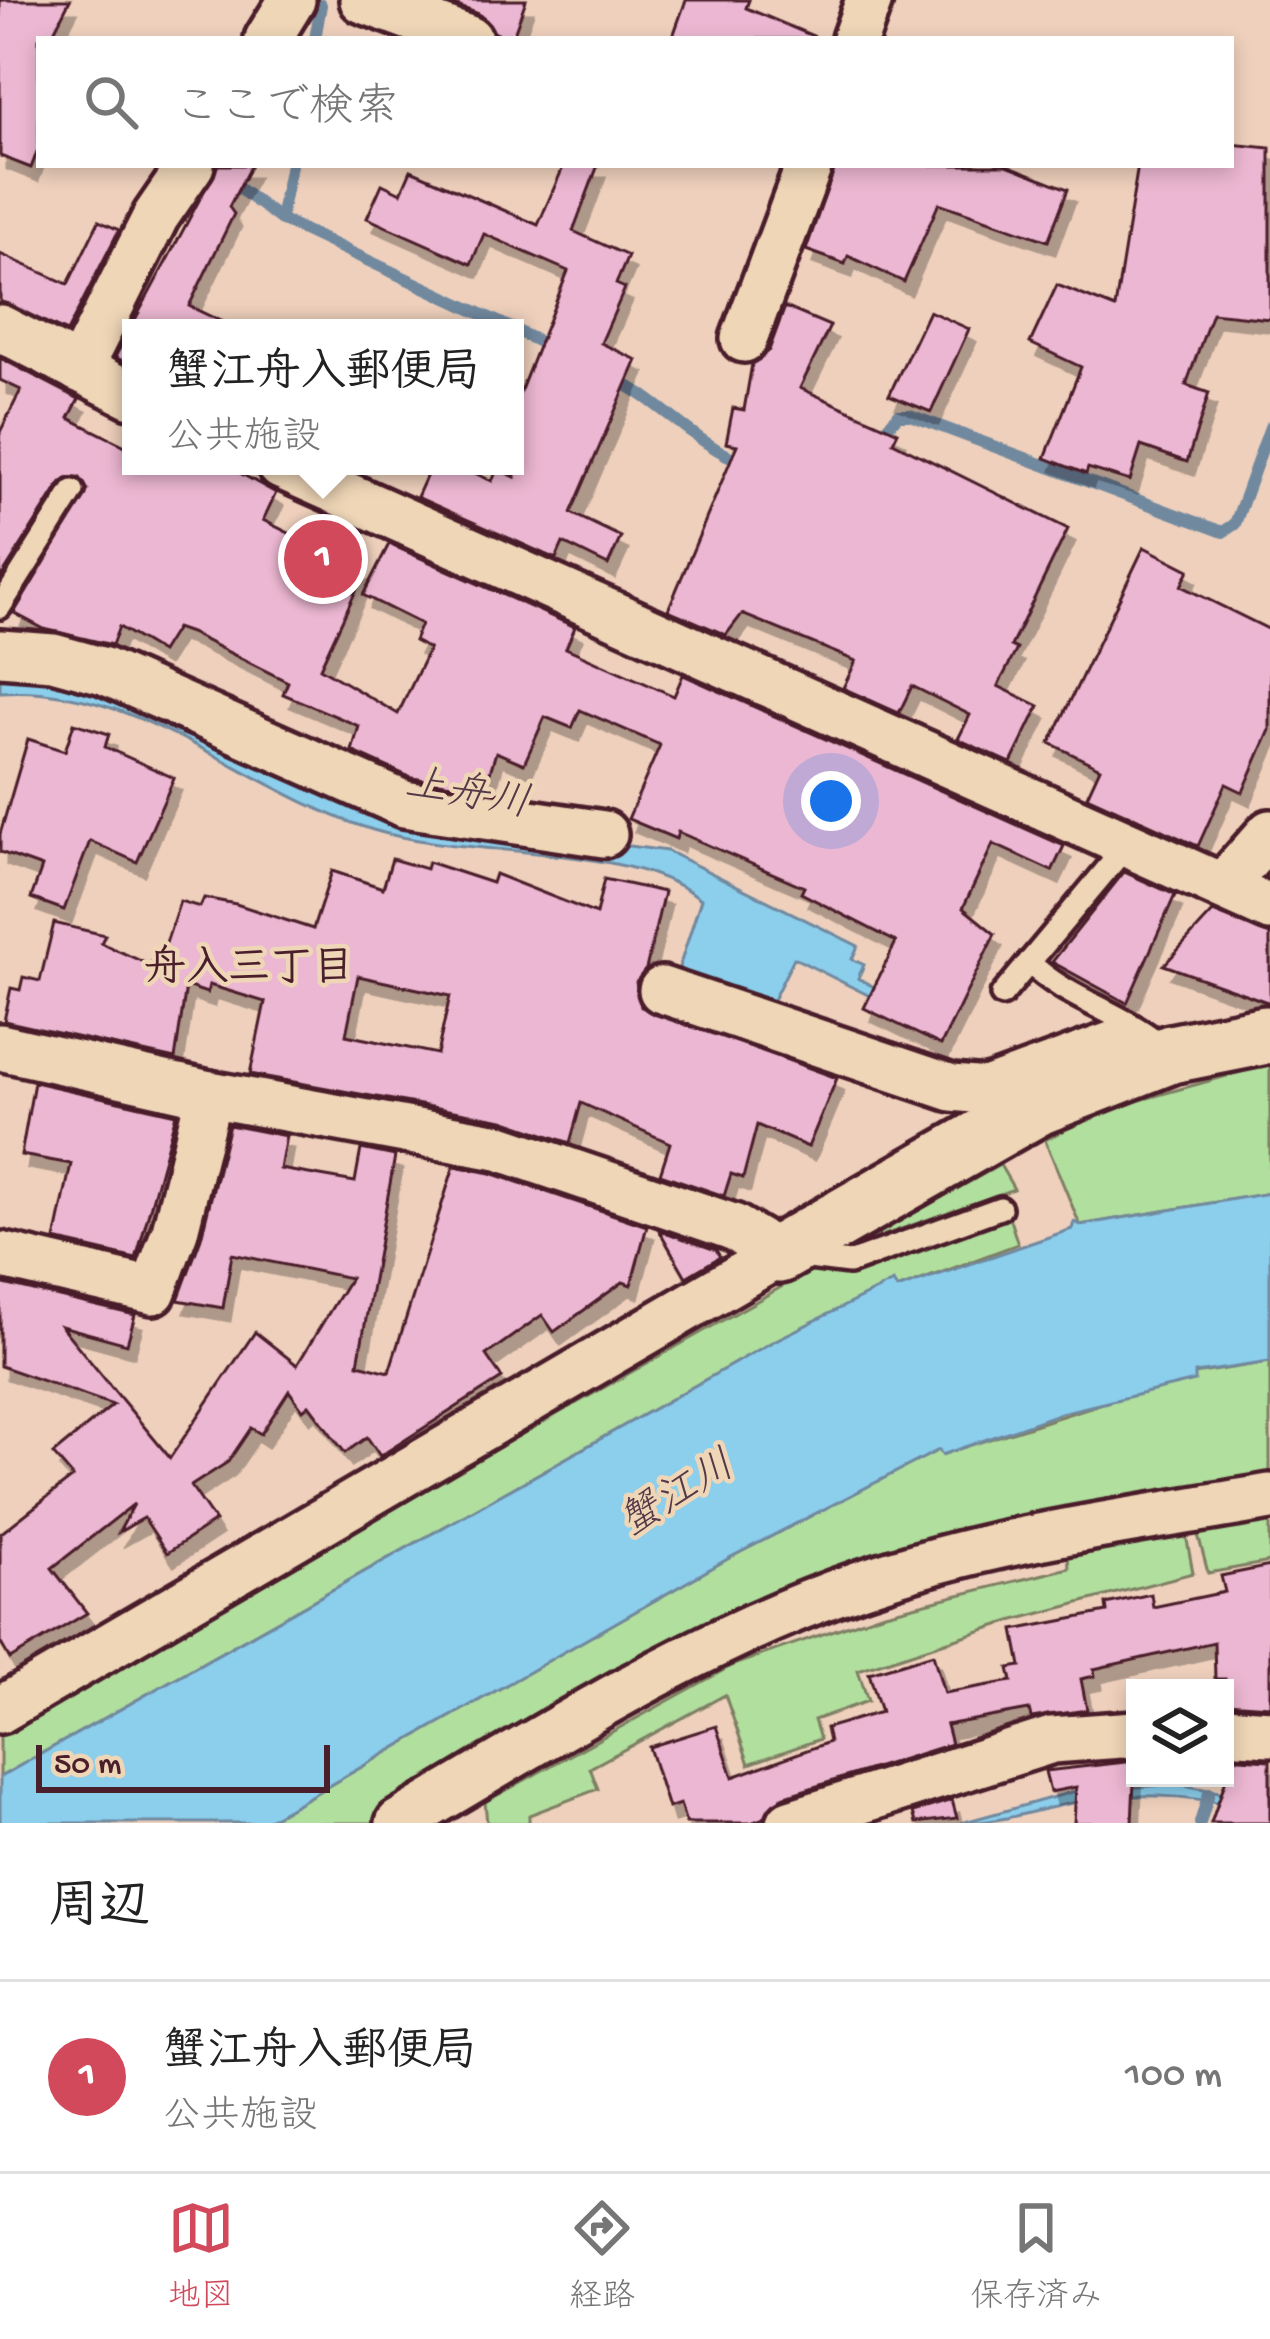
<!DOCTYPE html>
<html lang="ja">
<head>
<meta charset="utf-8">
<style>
	body { margin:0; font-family:"Gochi Hand","Klee One",sans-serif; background:#f2f2f2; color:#222 }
	.controls { position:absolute; right:36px; bottom:36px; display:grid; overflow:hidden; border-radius:0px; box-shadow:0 6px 18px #0003 }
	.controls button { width:108px; height:108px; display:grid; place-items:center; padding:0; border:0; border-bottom:3px solid #e0e0e0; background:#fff; color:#222; font:60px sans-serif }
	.scale { position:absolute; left:36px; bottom:30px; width:294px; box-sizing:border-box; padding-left:12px; border:6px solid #4a1f2b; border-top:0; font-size:33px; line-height:42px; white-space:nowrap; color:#4a1f2b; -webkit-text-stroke:9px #efd6b7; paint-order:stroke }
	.you { position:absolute; left:831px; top:801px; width:42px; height:42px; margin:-30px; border:9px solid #fff; border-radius:50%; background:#1a73e8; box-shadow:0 0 0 18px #1a73e833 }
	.badge { display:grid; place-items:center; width:78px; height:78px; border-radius:50%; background:#d1495b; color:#fff; font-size:39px; font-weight:700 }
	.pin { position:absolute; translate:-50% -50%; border:6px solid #fff; box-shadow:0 3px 12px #0006 }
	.popup { position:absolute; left:122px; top:319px; width:402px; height:156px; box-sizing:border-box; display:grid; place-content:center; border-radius:0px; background:#fff; filter:drop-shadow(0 3px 9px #0005); font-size:39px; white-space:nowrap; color:#767676 }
	.popup b { font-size:45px; color:#222 }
	.popup::after { content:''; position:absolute; left:50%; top:100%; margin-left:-24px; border:24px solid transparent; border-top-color:#fff }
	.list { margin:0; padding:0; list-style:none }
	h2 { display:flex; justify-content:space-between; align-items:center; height:156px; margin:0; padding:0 48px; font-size:51px }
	h2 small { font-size:39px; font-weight:400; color:#767676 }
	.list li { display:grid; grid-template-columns:78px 1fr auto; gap:36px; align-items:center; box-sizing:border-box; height:192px; padding:0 48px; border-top:3px solid #e0e0e0 }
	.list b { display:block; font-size:45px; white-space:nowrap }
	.list p { margin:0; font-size:39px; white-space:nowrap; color:#767676 }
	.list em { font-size:39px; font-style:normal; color:#767676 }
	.icon { flex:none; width:66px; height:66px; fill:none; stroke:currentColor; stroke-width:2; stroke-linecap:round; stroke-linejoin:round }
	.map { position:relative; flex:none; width:1270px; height:1823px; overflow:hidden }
	.search { position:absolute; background:#fff; box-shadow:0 6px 18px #0003; left:36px; right:36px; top:36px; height:132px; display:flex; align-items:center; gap:30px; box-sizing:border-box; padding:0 42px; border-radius:0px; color:#767676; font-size:45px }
	.sheet { height:348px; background:#fff }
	nav { display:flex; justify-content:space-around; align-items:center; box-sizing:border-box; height:168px; border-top:3px solid #e0e0e0; background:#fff; font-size:33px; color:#767676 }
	nav a { display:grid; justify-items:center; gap:6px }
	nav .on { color:#d1495b }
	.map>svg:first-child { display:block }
	.green { fill:#b1df9e; stroke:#7e7f64; stroke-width:3 }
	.water { fill:#8bcfed; stroke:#71899f; stroke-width:3 }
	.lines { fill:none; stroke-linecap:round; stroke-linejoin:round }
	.stream { stroke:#71899f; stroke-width:12 }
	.building { fill:#ecb7d2; stroke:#4a1f2b; stroke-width:3; fill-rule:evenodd; filter:url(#shadow) }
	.service-casing { stroke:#4a1f2b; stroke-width:30 }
	.minor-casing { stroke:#4a1f2b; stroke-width:54 }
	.tertiary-casing { stroke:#4a1f2b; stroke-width:66 }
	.service { stroke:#efd6b7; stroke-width:21 }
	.minor { stroke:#efd6b7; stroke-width:45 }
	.tertiary { stroke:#efd6b7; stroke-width:57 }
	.labels { text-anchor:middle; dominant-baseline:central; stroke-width:9; stroke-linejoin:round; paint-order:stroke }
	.water-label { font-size:42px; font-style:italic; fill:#543948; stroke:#efd6b7 }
	.neighbourhood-label { font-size:42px; font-weight:bold; fill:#4a1f2b; stroke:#efd6b7 }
</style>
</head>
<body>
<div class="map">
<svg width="1270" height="1823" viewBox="0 0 1270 1823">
	<defs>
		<filter id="shadow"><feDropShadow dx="7" dy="13" stdDeviation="0" flood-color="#0004"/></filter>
	</defs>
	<rect width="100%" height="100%" fill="#eed0bc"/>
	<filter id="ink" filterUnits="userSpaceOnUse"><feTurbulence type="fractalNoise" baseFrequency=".00833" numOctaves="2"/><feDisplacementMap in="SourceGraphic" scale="24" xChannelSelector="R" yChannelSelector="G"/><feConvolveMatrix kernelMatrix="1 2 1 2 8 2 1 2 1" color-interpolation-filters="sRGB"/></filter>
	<g filter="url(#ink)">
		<g class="green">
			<polygon points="1270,1064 1270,1193 1080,1225 1045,1140 1108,1109"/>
			<polygon points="1000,1165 1014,1189 856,1245"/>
			<polygon points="1009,1217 1018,1244 897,1289 892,1283 774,1341 0,1777 0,1730 813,1269 849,1272"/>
			<polygon points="1270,1362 1270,1484 707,1631 374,1823 263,1823 731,1557 940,1449 943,1454 1194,1374"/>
			<polygon points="1270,1513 1270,1562 1208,1573 1196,1527"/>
			<polygon points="1185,1529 1193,1573 1011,1621 858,1670 868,1701 814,1720 820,1739 749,1764 725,1695 590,1768 598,1789 529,1815 529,1823 487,1823 485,1802 733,1665 881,1614 1069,1568 1068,1554"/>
		</g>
		<g class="water">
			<path d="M0,666L50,669L416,818L667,851L858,946L852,959L864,965L858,978L874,987L870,996L794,958L767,1012L675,980L701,899C626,841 468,859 373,830C247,792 139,682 0,692Z"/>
			<polygon points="1270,1193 1270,1362 1195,1373 1195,1381 1061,1413 942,1455 939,1450 731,1557 263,1823 0,1823 0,1777 774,1341 893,1282 897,1289 1072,1229 1074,1222 1081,1225"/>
			<path d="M1178,1784L1270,1802V1812C1203,1797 1141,1789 1073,1803C1035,1810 1000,1823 961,1823L1072,1792Z"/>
		</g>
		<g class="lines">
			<g class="stream">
				<polyline points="315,39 321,5"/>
				<polyline points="228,180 280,219 511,328"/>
				<polyline points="280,219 291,165"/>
				<polyline points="515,330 552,348"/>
				<path d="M613,378C661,401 693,443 746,464"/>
				<polyline points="878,438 898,415 910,415 1223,532 1235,524 1270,427"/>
				<polyline points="1200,1823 1209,1793"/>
			</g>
		</g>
		<g class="building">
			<polygon points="0,0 70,0 50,39 39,39 39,147 31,168 0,156"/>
			<polygon points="441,0 526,0 512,39 495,33 479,14"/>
			<polygon points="686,0 749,0 746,8 820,39 672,39"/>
			<polygon points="1231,144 1270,148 1270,319 1212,313 1186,385 1209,393 1187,462 1141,446 1130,481 1088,468 1086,474 1045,458 1081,367 1030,343 1057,285 1115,308 1138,165 1231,165"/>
			<polygon points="218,165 251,165 229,207 234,214 189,306 235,328 131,328 131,365 115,357"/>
			<polygon points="564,165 598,165 573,231 628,256 616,284 625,288 601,343 637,360 571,513 621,537 608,565 563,543 556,559 417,497 431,466 459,466 492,481 497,469 515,477 515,405 568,271 484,234 471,264 367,218 382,184 401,193 411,170 538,225"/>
			<polygon points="835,165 1007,165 1068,189 1048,241 939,203 904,282 848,256 845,264 806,250"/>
			<polygon points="99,221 119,230 67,332 0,301 0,254 68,284"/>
			<polygon points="785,307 830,326 800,388 898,432 893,442 1068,529 1011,646 1017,649 998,686 1039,706 1011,763 958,739 970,715 912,686 899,713 843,688 856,661 742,614 726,635 668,610 737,445 726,443 733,408 744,410 752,364 769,350"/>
			<polygon points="929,311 969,329 931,412 889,395"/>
			<polygon points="0,358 79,399 69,418 131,449 131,466 227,466 276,493 263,520 365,571 320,668 398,714 429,649 414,641 421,624 363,595 389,544 575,627 566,648 674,696 683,675 1064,846 1052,871 993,844 963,908 995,934 941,1045 864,1008 896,942 801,893 804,887 678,832 676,839 628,819 660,745 580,710 572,728 545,717 524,764 496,752 485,789 412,778 352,751 359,726 283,694 288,682 190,633 176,628 161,652 119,627 112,645 44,629 14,613 88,490 80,478 61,482 0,579 0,432 21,390 0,380"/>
			<polygon points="1144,547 1189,570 1181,586 1270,630 1270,730 1243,792 1226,784 1198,846 1087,796 1100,768 1050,743"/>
			<polygon points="74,723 109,734 105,747 174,778 137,862 90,841 64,910 31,898 42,867 0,852 0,834 28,739 65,751"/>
			<path d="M392,859L426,869L428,862L492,883L495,874L596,914L604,879L664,892L646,969L636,982L641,1007L837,1078L808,1147L757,1125L743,1178L731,1174L724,1196L660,1174L670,1143L581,1103L570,1143L503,1120L250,1074L265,1002L209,985L207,993L186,986L175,1059L4,1021L11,988L20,990L23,977L40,981L54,923L105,935L101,943L150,965L158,948L164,949L180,901L200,907L204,898L236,904L313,929L332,871L383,888ZM358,976L450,996L437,1054L346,1035Z"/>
			<polygon points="1124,872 1175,895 1127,1003 1052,962"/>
			<polygon points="1213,912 1270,935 1270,1003 1164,965"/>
			<polygon points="34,1082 176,1114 136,1259 55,1240 71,1164 21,1155"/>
			<polygon points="229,1125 286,1136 280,1169 355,1182 361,1149 395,1156 358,1364 389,1372 454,1166 491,1173 647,1226 631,1285 623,1282 554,1332 542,1315 486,1355 502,1378 380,1456 367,1437 345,1453 309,1405 303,1410 289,1391 261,1434 251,1428 228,1462 191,1486 215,1521 167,1553 144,1518 119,1532 134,1504 52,1568 87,1613 10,1659 0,1642 0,1534 73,1477 53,1454 113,1405 0,1366 0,1283 135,1315 127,1344 61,1326 170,1458 255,1332 297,1365 350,1278 232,1254 223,1308 178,1300 201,1238"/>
			<polygon points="659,1230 716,1250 720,1257 686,1277"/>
			<polygon points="1270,1566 1270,1706 1226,1703 1225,1679 1215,1679 1214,1642 1094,1669 1095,1676 1081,1679 1087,1710 1031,1718 1029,1710 946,1725 951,1744 782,1797 764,1818 751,1823 686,1823 680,1804 668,1808 649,1747 716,1726 733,1777 829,1742 826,1728 881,1712 869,1673 933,1654 944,1693 1012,1681 1009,1668 1021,1666 1014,1630 1107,1612 1106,1604 1151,1594 1153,1607 1225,1592 1221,1576"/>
			<polygon points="1225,1757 1270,1760 1270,1823 1211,1823 1225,1782"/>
			<polygon points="1135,1761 1132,1823 1074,1823 1076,1787 1050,1792 1045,1771"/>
			<polygon points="952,1800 957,1818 916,1823 913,1812"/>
		</g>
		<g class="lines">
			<g class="service-casing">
				<g id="service">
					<polyline points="0,607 73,491"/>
					<path d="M1029,962C1065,998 1116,1010 1157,1042"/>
					<polyline points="1002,995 1128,844"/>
					<polyline points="801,1257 849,1263 1000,1208"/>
				</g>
			</g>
			<g class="minor-casing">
				<g id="minor">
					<polyline points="363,0 469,39"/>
					<polyline points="268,39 292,0"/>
					<polyline points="855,39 869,0"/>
					<polyline points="0,328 131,395"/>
					<polyline points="744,339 809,165"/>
					<polyline points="79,369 156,216 191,165"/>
					<polyline points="281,466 1270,908"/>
					<polyline points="0,653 53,657 104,671 404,804 604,834"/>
					<polyline points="1223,886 1270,833"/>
					<polyline points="662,990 952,1088 986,1091 1114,1044 1171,1054"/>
					<polyline points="0,1047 209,1094 498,1147 733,1227 779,1254"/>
					<polyline points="0,1255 153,1291 175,1231 209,1094"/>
					<polyline points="0,1710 779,1254"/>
					<polyline points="1225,1730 1270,1733"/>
					<path d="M399,1823C547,1736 697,1640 860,1584C992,1538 1133,1521 1270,1497"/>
					<polyline points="790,1823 1052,1740 1135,1734"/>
				</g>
			</g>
			<g class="tertiary-casing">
				<polyline id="tertiary" points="779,1254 1038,1106 1171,1054 1266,1035"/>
			</g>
			<use href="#service" class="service"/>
			<use href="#minor" class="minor"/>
			<use href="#tertiary" class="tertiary"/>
		</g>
	</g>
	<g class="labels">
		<g class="water-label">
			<text transform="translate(467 797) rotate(10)">上舟川</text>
			<text transform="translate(679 1497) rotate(-31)">蟹江川</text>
		</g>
		<g class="neighbourhood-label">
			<text x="249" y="971">舟入三丁目</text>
		</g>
	</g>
</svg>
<div class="controls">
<button><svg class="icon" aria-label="layers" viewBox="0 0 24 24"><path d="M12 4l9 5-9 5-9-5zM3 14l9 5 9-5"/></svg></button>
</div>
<div class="scale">50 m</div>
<div class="you"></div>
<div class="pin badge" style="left:323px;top:559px">1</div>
<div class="popup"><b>蟹江舟入郵便局</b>公共施設</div>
<div class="search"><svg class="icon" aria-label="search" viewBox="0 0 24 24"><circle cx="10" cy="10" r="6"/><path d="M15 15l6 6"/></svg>ここで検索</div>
</div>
<section class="sheet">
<h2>周辺<small></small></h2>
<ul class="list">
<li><span class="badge">1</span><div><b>蟹江舟入郵便局</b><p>公共施設</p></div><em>100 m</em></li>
</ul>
</section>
<nav>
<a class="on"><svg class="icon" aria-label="map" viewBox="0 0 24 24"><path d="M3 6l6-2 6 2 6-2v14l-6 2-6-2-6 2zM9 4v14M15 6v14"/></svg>地図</a>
<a><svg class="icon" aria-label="directions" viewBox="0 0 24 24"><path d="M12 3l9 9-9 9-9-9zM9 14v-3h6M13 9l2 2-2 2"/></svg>経路</a>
<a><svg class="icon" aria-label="saved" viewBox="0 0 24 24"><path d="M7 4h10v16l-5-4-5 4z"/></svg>保存済み</a>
</nav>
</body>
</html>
